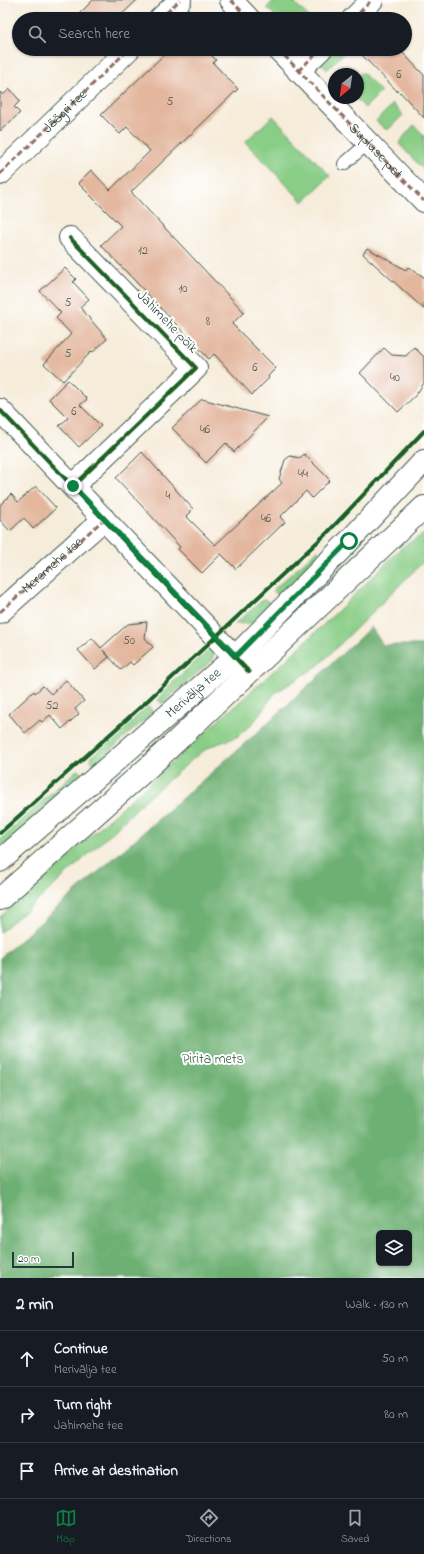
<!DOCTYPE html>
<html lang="en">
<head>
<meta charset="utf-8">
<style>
	body { margin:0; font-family:"Indie Flower",sans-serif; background:#242831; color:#f1f3f6 }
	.controls { position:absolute; right:12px; bottom:12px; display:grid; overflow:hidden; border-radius:6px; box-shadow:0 1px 3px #0004 }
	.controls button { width:36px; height:36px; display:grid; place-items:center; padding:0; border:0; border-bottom:1px solid #363941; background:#171b24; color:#f1f3f6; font:20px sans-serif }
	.compass { position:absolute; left:328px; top:68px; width:36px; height:36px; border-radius:50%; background:#171b24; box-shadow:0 1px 3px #0004; rotate:209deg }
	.scale { position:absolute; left:12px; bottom:10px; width:62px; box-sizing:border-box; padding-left:4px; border:2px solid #1f3d34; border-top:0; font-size:11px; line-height:14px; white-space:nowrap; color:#1f3d34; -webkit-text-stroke:3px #fff; paint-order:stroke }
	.stop { position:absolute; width:12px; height:12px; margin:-9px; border:3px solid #0b8043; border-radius:50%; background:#fff }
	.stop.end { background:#0b8043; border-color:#fff; box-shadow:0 1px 4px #0008 }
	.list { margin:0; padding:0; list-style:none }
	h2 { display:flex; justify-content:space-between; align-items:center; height:52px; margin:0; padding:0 16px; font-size:17px }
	h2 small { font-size:13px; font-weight:400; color:#9ea1a6 }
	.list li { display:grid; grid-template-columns:26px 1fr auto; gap:12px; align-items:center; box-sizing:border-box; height:56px; padding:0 16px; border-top:1px solid #363941 }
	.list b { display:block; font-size:15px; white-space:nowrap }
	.list p { margin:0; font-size:13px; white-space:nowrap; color:#9ea1a6 }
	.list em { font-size:13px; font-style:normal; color:#9ea1a6 }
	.icon { flex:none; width:22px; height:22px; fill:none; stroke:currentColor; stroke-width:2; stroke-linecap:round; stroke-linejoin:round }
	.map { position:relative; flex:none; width:424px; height:1278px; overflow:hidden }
	.search { position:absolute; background:#171b24; box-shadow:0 1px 3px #0004; left:12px; right:12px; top:12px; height:44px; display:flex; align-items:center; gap:10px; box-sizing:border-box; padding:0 14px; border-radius:22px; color:#9ea1a6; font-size:15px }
	.sheet { height:220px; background:#171b24 }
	nav { display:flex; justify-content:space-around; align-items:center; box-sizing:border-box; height:56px; border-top:1px solid #363941; background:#171b24; font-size:11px; color:#9ea1a6 }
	nav a { display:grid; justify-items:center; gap:2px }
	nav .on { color:#0b8043 }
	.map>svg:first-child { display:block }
	.green { fill:#89cd86; stroke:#54855d }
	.forest { fill:#6eb073; stroke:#467654; fill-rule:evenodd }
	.building { fill:#e3b69d }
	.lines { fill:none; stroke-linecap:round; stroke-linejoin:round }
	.lane-casing { stroke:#3f574d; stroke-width:14 }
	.street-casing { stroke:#3f574d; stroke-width:24 }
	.secondary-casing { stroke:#3f574d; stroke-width:24 }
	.lane { stroke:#fff; stroke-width:12 }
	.street { stroke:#fff; stroke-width:22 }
	.secondary { stroke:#fff; stroke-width:22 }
	.quiet { stroke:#8d6e63; stroke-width:3; stroke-dasharray:6 3; stroke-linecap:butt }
	.cycleway-casing { stroke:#fff; stroke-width:6 }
	.cycleway { stroke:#1b5e20; stroke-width:4 }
	.route { stroke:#0b8043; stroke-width:5 }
	.labels { text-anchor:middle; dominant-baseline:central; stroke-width:4; stroke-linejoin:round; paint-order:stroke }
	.number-label { font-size:12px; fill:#505b4e }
	.street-label { font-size:14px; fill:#1f3d34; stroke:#fff }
	.park-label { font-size:14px; fill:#3a6148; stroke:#fff }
</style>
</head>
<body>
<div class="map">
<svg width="424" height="1278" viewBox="0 0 424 1278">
	<rect width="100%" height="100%" fill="#fff"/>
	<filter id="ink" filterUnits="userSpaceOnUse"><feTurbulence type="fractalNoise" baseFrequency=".025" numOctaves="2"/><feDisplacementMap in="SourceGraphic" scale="8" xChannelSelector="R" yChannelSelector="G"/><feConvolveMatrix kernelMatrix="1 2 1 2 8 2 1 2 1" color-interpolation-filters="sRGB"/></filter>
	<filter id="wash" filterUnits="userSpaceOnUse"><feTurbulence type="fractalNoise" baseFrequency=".012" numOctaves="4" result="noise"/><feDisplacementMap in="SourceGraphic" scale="16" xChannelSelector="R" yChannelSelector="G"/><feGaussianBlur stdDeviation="0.9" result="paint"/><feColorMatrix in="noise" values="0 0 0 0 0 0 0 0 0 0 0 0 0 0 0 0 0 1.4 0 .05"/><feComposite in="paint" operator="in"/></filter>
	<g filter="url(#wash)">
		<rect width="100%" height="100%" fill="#f6ecda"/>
		<g class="green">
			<polygon points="274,0 292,0 311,19 278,19 267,8"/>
			<polygon points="331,49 340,49 344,53 327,70 321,63"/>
			<polygon points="362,72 381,92 365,108 355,98 358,98 358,76"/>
			<polygon points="393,104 403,115 389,129 385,129 376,121"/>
			<polygon points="273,116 330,176 303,202 245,142"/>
			<polygon points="414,125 424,136 424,170 399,144 401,140"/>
			<polygon points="424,534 424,561 319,665 275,693 253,723 237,737 214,745 201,752 145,800 118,827 35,903 0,932 0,917 286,660 342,607 402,547"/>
			<polygon points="318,550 321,552 313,563 280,596 278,596 273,590"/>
			<polygon points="264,599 273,605 252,623 235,624"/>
			<polygon points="211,647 215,652 211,661 162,704 158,700 168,687"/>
			<polygon points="148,706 153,712 94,765 90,758"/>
			<polygon points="77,770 80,772 83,777 0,850 0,839"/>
		</g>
		<path class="forest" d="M371,627L383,645H424V1278H0V958L268,723ZM379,1233H409V1263H379Z"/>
		<g id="blocks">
			<g class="building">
				<polygon points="93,0 137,0 117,19 74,19"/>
				<polygon points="170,49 205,49 216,60 213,63 238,89 131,192 244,312 232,324 276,368 268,376 269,378 252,395 214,354 209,359 101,245 121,226 78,183 91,170 110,190 150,151 127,127 120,134 101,115"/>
				<polygon points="356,49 399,49 424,75 424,118 400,92 399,93"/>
				<polygon points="10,89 20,101 14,107 20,113 0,131 0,92 3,95"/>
				<polygon points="367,248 406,270 408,267 424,277 424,309 363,254"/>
				<polygon points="65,268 76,279 73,282 89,299 80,307 107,339 93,352 92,351 63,381 44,364 71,334 56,318 61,313 40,291"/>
				<polygon points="414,347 424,357 424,383 416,395 398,412 360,373 384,348 392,355 406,356"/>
				<polygon points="68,380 87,399 80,405 101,426 79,447 59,426 68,418 49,399"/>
				<polygon points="202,399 268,417 234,452 226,443 206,463 172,428"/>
				<polygon points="142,452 193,509 186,516 215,545 282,483 279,479 285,460 290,456 300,458 304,454 330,480 312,498 306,491 280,517 285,522 236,569 221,554 202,573 178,549 180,547 116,478"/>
				<polygon points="36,486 56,508 33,529 24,518 10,531 0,520 0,505 11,494 18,502"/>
				<polygon points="147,622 145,638 153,647 133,665 130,662 121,670 103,650 109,657 95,669 78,650 92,638 101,648 128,624"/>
				<polygon points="66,680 84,701 75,709 79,714 62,729 50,715 42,722 40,720 25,733 9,714 34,691 35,693 43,686 51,694"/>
			</g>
		</g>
	</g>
	<g filter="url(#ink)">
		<use href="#blocks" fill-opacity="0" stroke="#3f574d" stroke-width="1"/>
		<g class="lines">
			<g class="lane-casing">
				<polyline id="lane" points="344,164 368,143"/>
			</g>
			<g class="street-casing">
				<g id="street">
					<polyline points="231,0 249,19"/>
					<polyline points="160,19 180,0"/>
					<polyline points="353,19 372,0"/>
					<polyline points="278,49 424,201"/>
					<polyline points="298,71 321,49"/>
					<path id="s1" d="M0,174L129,49"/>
					<polyline points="70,238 196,368 73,486"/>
					<polyline points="0,410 248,671"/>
					<polyline points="0,612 104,519"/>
				</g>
			</g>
			<g class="secondary-casing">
				<g id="secondary">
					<path id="s2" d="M0,861L236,656L349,541L424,461"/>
					<polyline points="0,899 152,764 424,507"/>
				</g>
			</g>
			<use href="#lane" class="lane"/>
			<use href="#street" class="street"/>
			<use href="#secondary" class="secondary"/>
			<g class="quiet">
				<polyline points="231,0 249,19"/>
				<polyline points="160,19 180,0"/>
				<polyline points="353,19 372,0"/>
				<path id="s3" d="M278,49L424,201"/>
				<polyline points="298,71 321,49"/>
				<polyline points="0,174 129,49"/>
				<path id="s4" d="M0,612L104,519"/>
			</g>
			<g class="cycleway-casing">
				<g id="cycleway">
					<polyline points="70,238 196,368 73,486"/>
					<polyline points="0,410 249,672"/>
					<polyline points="0,833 146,702 328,532 424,431"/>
				</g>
			</g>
			<use href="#cycleway" class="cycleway"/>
		</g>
	</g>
	<g class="lines" filter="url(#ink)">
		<polyline class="route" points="73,486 236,656 349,541"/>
	</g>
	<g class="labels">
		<g class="number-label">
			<text x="399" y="75">6</text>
			<text x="170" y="102">5</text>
			<text x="143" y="251">12</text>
			<text x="183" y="289">10</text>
			<text x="68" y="303">5</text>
			<text x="208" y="322">8</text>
			<text x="68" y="354">5</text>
			<text x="255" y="368">6</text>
			<text x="395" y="378">40</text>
			<text x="74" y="412">6</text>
			<text x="205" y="430">46</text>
			<text x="303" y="474">44</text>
			<text x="168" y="496">4</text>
			<text x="266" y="519">46</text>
			<text x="129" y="641">50</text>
			<text x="52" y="706">52</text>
		</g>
		<g class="street-label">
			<text stroke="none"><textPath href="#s1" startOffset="90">Jäägri tee</textPath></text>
			<text stroke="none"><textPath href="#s3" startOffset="141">Supluse pst</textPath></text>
			<text transform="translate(167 322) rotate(46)">Jahimehe põik</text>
			<text stroke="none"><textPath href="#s4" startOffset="70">Meremehe tee</textPath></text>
			<text stroke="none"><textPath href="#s2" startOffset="256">Merivälja tee</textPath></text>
		</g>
		<g class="park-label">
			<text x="213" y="1059">Pirita mets</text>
		</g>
	</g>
</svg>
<div class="controls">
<button><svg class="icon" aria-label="layers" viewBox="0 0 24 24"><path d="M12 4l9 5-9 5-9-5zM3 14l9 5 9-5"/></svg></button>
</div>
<svg class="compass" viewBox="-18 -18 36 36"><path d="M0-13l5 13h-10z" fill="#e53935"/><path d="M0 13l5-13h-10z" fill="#9ea1a6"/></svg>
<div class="scale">20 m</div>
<div class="stop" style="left:349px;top:541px"></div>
<div class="stop end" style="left:73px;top:486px"></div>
<div class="search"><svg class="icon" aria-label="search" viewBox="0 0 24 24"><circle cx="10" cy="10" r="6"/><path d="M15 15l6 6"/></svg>Search here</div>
</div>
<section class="sheet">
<h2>2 min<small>Walk · 130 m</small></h2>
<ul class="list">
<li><svg class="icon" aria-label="ahead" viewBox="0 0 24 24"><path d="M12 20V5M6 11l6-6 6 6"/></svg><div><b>Continue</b><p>Merivälja tee</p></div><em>50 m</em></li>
<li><svg class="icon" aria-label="right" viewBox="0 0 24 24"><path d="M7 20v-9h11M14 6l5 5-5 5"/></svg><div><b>Turn right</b><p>Jahimehe tee</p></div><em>80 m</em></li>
<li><svg class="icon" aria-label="arrive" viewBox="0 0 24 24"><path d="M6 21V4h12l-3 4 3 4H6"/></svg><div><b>Arrive at destination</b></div></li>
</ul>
</section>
<nav>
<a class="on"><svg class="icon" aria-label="map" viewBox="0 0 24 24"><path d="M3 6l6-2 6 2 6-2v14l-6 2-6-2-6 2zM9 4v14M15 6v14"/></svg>Map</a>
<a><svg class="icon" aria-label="directions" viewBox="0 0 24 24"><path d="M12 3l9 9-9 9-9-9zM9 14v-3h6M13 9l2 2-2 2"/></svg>Directions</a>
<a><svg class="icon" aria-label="saved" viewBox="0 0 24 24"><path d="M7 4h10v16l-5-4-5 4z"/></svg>Saved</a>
</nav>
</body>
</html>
